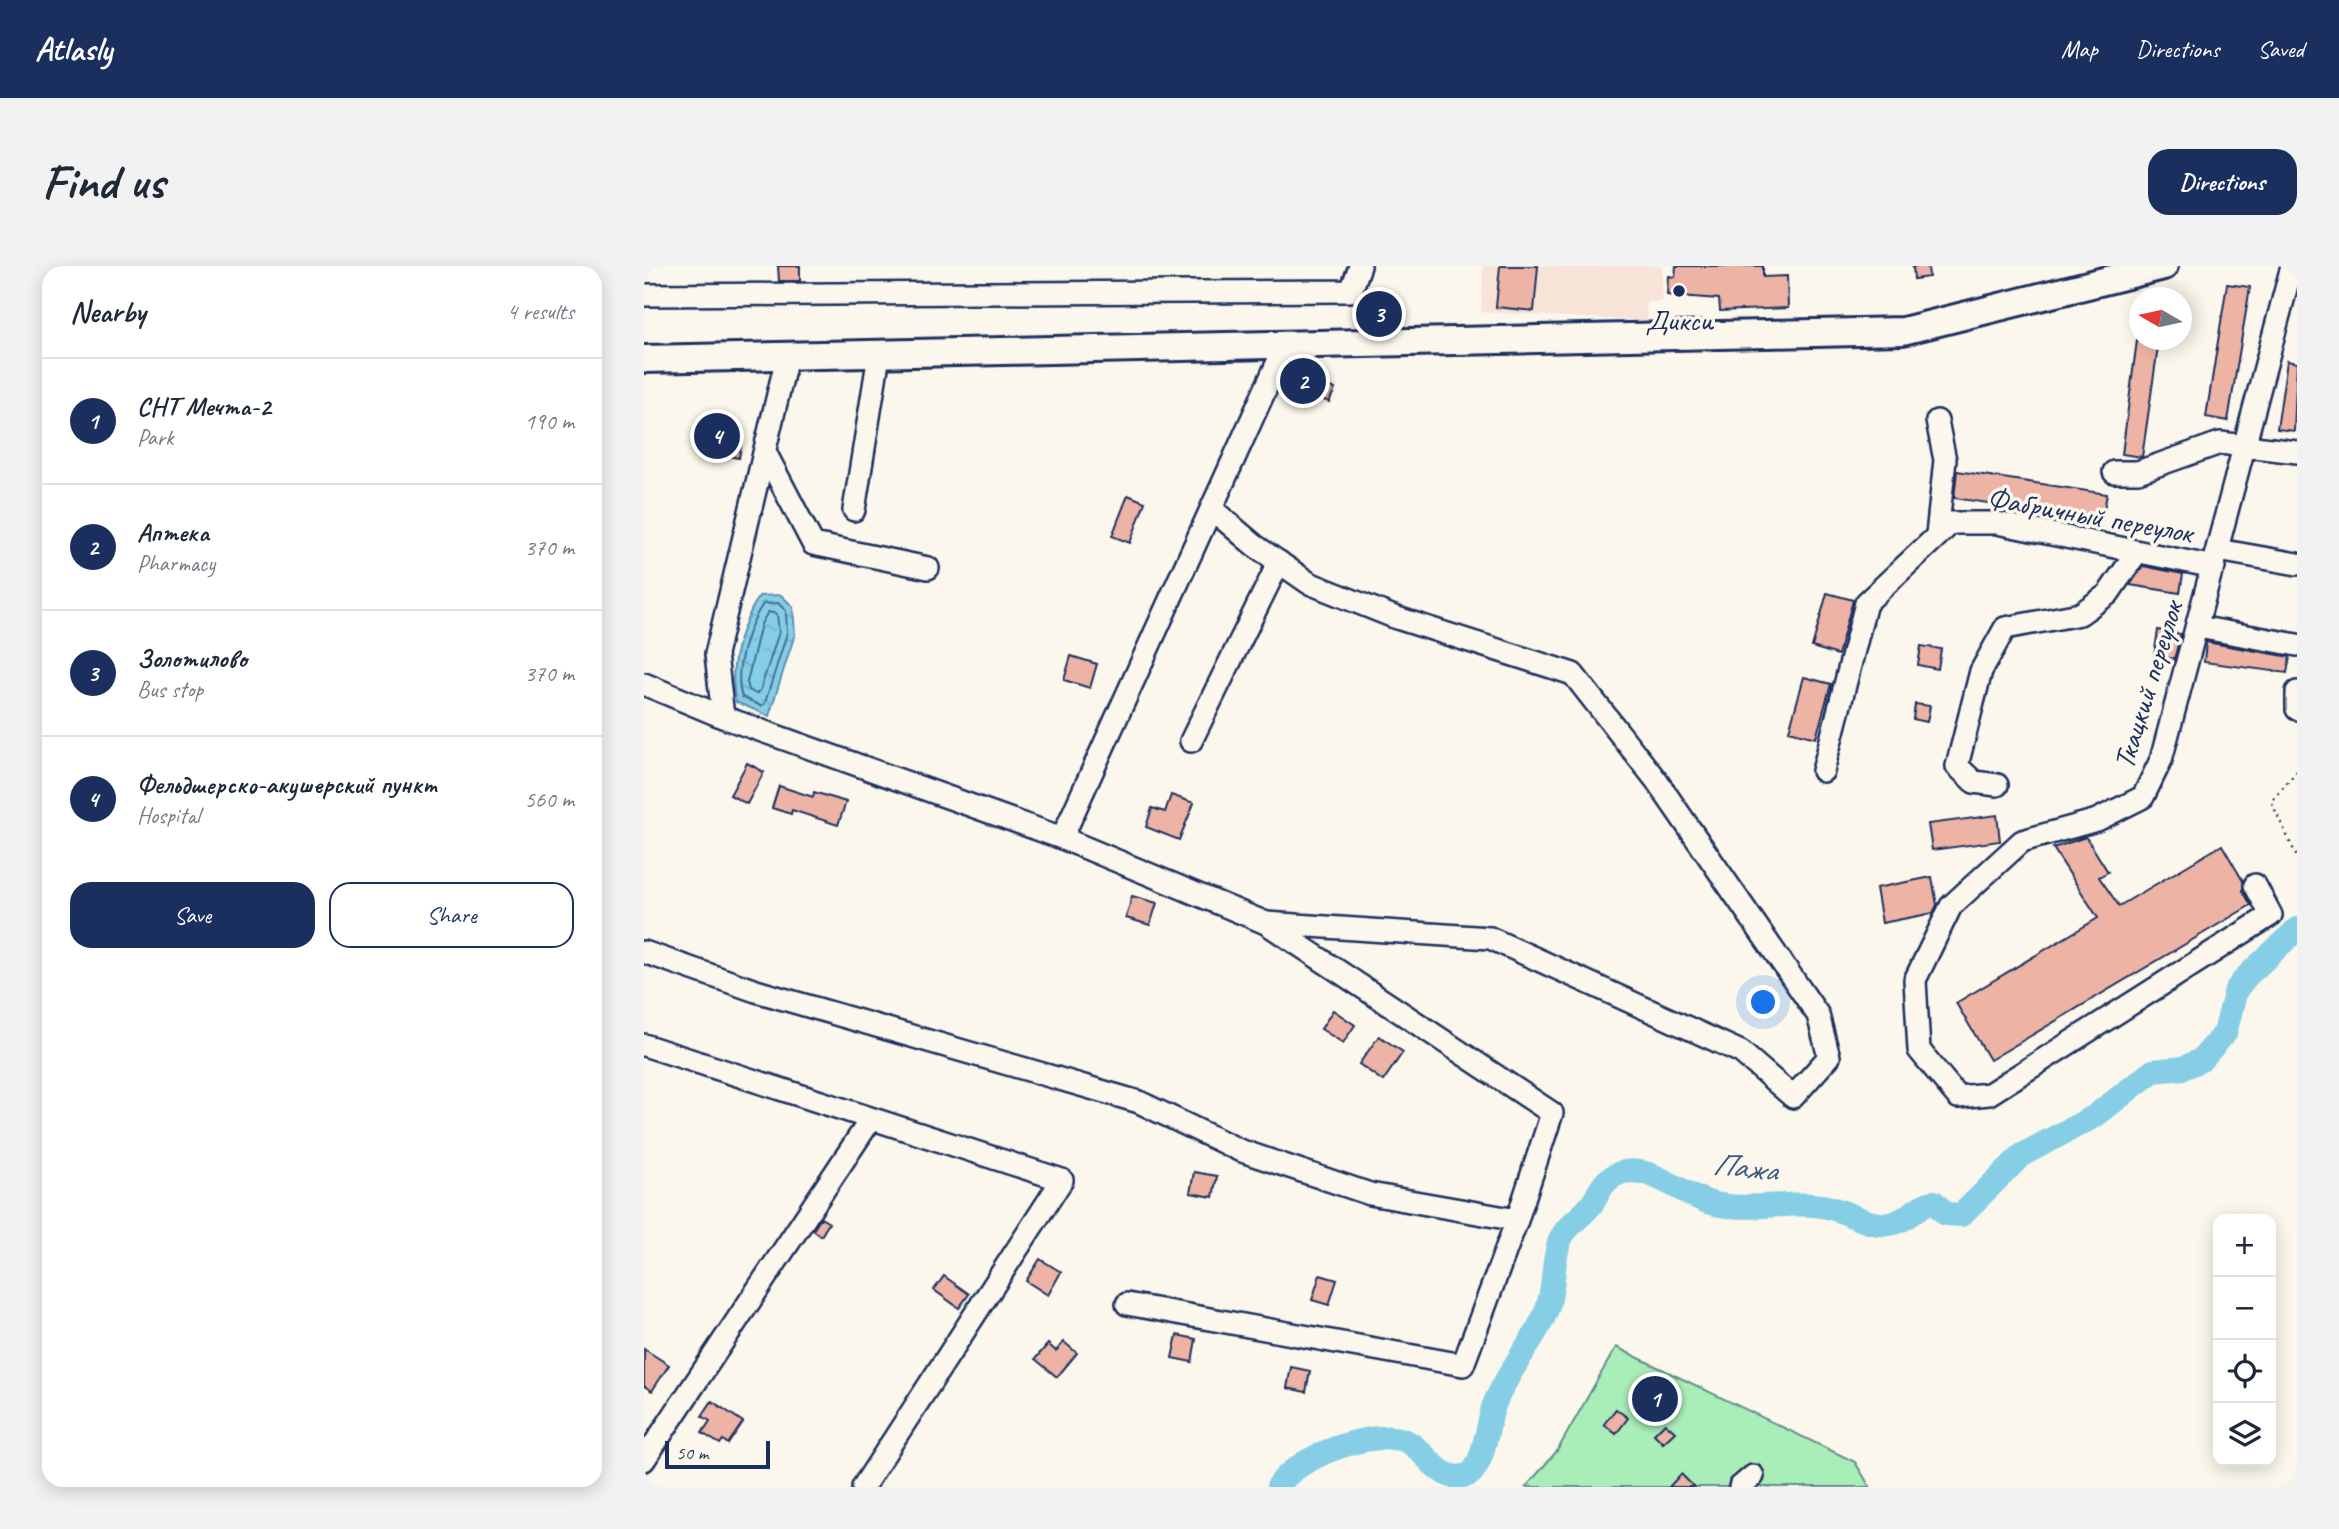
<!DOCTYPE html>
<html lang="en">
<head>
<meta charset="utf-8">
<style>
	body { margin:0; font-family:Caveat,sans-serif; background:#f2f2f3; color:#1f2937 }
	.controls { position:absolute; right:21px; bottom:21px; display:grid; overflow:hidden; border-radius:14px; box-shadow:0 4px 18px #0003 }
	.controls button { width:63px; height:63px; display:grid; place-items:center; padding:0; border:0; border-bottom:2px solid #e0e1e3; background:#fff; color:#1f2937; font:35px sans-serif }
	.compass { position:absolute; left:1485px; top:21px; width:63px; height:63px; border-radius:50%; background:#fff; box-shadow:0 4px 18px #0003; rotate:279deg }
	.scale { position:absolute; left:21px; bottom:18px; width:105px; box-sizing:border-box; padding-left:7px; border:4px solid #1b2f5e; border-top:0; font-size:19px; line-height:24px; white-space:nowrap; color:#1b2f5e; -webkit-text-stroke:5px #fbf7ec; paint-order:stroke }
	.you { position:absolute; left:1120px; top:737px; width:24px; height:24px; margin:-18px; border:5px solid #fff; border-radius:50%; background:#1a73e8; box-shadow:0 0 0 10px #1a73e833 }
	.badge { display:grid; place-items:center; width:46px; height:46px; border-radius:50%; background:#1b2f5e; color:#fff; font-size:23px; font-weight:700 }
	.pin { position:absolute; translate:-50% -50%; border:4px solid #fff; box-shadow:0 2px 7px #0006 }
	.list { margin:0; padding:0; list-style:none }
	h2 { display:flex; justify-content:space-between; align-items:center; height:91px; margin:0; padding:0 28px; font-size:30px }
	h2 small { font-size:23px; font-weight:400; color:#747a83 }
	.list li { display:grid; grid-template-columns:46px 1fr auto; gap:21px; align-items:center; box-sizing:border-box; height:126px; padding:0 28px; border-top:2px solid #e0e1e3 }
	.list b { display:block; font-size:26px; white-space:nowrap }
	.list p { margin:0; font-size:23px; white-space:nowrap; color:#747a83 }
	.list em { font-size:23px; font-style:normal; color:#747a83 }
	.actions { display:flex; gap:14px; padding:21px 28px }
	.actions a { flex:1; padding:16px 0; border:2px solid #1b2f5e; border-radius:21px; text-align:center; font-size:24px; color:#1b2f5e }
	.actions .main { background:#1b2f5e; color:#fff }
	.icon { flex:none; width:38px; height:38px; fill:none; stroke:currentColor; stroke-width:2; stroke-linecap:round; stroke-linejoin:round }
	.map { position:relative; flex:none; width:1653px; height:1221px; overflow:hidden; border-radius:21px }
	header { display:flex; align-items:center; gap:42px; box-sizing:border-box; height:98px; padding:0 35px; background:#1b2f5e; color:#fff }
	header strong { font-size:33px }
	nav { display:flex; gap:38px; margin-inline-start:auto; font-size:24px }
	.intro { display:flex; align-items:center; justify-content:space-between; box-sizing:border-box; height:168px; padding:0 42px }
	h1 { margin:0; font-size:49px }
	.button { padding:18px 32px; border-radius:21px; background:#1b2f5e; color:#fff; font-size:24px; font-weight:700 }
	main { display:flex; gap:42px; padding:0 42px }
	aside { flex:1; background:#fff; border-radius:21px; box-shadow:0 4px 18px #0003 }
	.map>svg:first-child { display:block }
	.built { fill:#f7e3d7 }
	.garden { fill:#a9edb9; stroke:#628e8c; stroke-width:2 }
	.water { fill:url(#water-ripples); stroke:#5b8eb0; stroke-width:2 }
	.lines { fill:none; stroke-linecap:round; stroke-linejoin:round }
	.shore { stroke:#456f94; stroke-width:2 }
	.river { stroke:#85cee6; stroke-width:24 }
	.building { fill:#edb4a5; stroke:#1b2f5e; stroke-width:2 }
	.minor-casing { stroke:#1b2f5e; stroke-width:26 }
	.major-casing { stroke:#1b2f5e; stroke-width:32 }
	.path { stroke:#1b2f5e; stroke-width:2.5; stroke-dasharray:2 5; stroke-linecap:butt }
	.minor { stroke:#fbf7ec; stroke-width:21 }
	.major { stroke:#fbf7ec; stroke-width:26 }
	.poi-dot { fill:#1b2f5e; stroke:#fbf7ec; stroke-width:2.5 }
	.labels { text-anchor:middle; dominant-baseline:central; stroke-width:7; stroke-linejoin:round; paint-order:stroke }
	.poi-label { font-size:30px; fill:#1b2f5e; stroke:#fbf7ec }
	.street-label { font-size:30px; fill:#1b2f5e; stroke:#fbf7ec }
	.water-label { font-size:32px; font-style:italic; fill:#365780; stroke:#fbf7ec }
</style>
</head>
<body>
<header>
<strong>Atlasly</strong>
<nav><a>Map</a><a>Directions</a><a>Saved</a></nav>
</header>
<div class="intro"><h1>Find us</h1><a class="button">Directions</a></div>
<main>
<aside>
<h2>Nearby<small>4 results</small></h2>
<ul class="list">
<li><span class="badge">1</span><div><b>СНТ Мечта-2</b><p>Park</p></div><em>190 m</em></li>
<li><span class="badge">2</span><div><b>Аптека</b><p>Pharmacy</p></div><em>370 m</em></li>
<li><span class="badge">3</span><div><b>Золотилово</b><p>Bus stop</p></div><em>370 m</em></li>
<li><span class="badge">4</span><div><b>Фельдшерско-акушерский пункт</b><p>Hospital</p></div><em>560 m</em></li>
</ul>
<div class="actions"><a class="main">Save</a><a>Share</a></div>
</aside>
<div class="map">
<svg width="1653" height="1221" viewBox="0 0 1653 1221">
	<defs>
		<pattern id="water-ripples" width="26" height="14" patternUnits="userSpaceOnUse" patternTransform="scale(1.75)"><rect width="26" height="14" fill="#85cee6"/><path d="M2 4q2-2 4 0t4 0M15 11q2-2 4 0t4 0" fill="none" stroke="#72b1c8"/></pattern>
	</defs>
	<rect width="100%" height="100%" fill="#fbf7ec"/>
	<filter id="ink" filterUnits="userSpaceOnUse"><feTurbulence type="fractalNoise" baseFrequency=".0143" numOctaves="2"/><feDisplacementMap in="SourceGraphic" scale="14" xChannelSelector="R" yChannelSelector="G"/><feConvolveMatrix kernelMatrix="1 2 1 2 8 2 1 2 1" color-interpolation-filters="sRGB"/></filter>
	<g filter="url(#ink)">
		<polygon class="built" points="839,0 1018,0 1018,35 1002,36 1003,55 837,46"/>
		<polygon class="garden" points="972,1081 1211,1196 1226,1221 882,1221 913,1185"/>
		<path class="water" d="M137,329L149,341L151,368L125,450L92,436C83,402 97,360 115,330Z"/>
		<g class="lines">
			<g class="shore">
				<path d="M134,337L142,345L143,367L121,437L117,440L98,431C89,405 104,360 119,338Z"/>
				<polygon points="124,346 133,348 135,366 116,425 112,428 105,424 103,416 117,358"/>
			</g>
			<path class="river" d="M634,1221C651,1191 730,1162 762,1175C783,1184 796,1221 826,1208C840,1198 844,1155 850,1139C862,1108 885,1081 900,1051C912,1024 907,998 916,974C923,958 937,952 947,939C954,930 956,920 965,913C997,888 1037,930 1067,937C1106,947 1145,933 1183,941C1203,945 1222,960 1244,958C1263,957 1272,938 1290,936L1302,948L1317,949L1378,889L1451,850L1509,805L1539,802L1557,794L1581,767L1592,724L1602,711L1653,663"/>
		</g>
		<g class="building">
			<polygon points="134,0 156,0 156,15 135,15"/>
			<polygon points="856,0 894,0 890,45 852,41"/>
			<polygon points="1032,0 1119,0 1119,11 1143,10 1144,42 1076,45 1075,33 1023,29 1024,10 1031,11"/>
			<polygon points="1269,0 1284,0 1285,11 1270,13"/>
			<polygon points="1583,18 1606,21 1584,155 1562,151"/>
			<polygon points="1493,74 1515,74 1498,191 1478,188"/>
			<polygon points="1643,95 1653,97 1650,165 1633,163"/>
			<polygon points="656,108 691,123 685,136 650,122"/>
			<polygon points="57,161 99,169 95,192 53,184"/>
			<polygon points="1313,205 1463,228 1458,254 1310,232"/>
			<polygon points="484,229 501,236 486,277 468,270"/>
			<polygon points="1499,300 1539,308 1536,327 1486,319"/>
			<polygon points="1183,327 1209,334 1194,389 1168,381"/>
			<polygon points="1514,364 1537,368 1530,393 1510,390"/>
			<polygon points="1562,376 1646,391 1643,407 1560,396"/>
			<polygon points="1277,380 1297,383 1294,403 1274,399"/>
			<polygon points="427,390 453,398 446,422 420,414"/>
			<polygon points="1160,411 1187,418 1172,472 1145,465"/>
			<polygon points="1271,438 1286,440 1283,456 1269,453"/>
			<polygon points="103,497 120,506 103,538 86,529"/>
			<polygon points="135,520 169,531 170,526 202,536 194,559 148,544 147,548 128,542"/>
			<polygon points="527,529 550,537 535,574 502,561 508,542 521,546"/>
			<polygon points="1353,549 1356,575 1288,584 1284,558"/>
			<polygon points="1442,571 1464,606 1455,611 1475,640 1578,579 1599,615 1599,625 1607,639 1346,794 1312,737 1454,652 1409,582"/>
			<polygon points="1288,611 1293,639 1289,647 1238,657 1232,622"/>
			<polygon points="488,630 513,637 506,659 482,652"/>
			<polygon points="689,744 711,759 699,777 677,763"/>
			<polygon points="735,770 759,786 739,815 715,798"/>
			<polygon points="550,906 573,910 569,931 546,927"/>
			<polygon points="177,952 185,957 177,970 169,964"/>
			<polygon points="396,993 417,1006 404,1029 382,1015"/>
			<polygon points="676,1009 693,1014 685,1039 668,1034"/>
			<polygon points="300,1010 325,1028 315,1042 290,1024"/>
			<polygon points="533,1069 552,1073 548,1096 528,1092"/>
			<polygon points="420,1076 433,1087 413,1111 391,1093 404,1078 412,1085"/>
			<polygon points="0,1083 25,1099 8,1125 0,1120"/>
			<polygon points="647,1101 666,1105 662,1126 643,1122"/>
			<polygon points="68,1135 99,1156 84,1178 79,1174 76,1178 58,1167 66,1155 58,1150"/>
			<polygon points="972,1143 984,1152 972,1168 960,1158"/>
			<polygon points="1021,1157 1031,1166 1019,1177 1010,1168"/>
			<polygon points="1037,1208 1050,1221 1025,1221"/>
		</g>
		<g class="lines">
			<g class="minor-casing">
				<g id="minor">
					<polyline points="0,29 707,25 716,0"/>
					<polyline points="1293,155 1301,194 1293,269"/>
					<polyline points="121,186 169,278 284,302"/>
					<polyline points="1470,206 1494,206 1576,177 1653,186"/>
					<polyline points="210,244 235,89"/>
					<polyline points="569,244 610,279 665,317 750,351 929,408 1012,514 1174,749 1185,791 1149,831 1097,786 846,672 622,657"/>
					<polyline points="1574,284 1653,298"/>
					<polyline points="1554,361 1653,379"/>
					<polyline points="0,418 79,451 418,572 622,657 908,847 873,954"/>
					<polyline points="1653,426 1653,443"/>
					<polyline points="79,451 72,388 143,91"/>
					<polyline points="547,475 635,296"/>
					<polyline points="1179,505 1222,337 1307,257 1353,257 1570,301"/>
					<polyline points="1353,519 1330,516 1313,500 1337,405 1361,362 1436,348 1464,328 1493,286"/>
					<polyline points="418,572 641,80"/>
					<polyline points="1611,619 1627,649 1345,828 1314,831 1275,784 1271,714 1307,640 1378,575 1453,554 1499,531 1517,494 1648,0"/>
					<polyline points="0,686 112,725 495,836 595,884 726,928 873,954 819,1099 483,1038"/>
					<polyline points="0,779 418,914 219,1221"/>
					<polyline points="0,1194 227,853"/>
					<polyline points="1096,1221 1109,1210"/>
				</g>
			</g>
			<g class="major-casing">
				<polyline id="major" points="0,93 1259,65 1520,0"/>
			</g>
			<polyline class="path" points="1653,505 1627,535 1653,591"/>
			<use href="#minor" class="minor"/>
			<use href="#major" class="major"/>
		</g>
	</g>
	<circle class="poi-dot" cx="1035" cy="25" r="7"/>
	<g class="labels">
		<g class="poi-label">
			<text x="1035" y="54">Дикси</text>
		</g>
		<g class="street-label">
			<text transform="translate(1446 249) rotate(10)">Фабричный переулок</text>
			<text transform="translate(1504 419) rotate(-73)">Ткацкий переулок</text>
		</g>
		<g class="water-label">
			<text transform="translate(1101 901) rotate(6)">Пажа</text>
		</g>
	</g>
</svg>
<div class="controls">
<button>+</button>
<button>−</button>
<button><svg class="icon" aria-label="locate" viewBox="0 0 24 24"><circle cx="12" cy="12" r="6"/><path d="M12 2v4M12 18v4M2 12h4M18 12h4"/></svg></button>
<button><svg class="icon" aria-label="layers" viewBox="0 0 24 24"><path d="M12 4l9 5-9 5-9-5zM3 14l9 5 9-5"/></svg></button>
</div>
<svg class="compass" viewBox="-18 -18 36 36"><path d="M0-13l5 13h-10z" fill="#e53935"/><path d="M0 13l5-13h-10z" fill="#747a83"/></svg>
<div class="scale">50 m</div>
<div class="you"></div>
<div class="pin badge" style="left:1011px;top:1133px">1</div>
<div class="pin badge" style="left:659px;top:115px">2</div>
<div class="pin badge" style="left:735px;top:48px">3</div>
<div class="pin badge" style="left:73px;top:170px">4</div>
</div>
</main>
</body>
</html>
